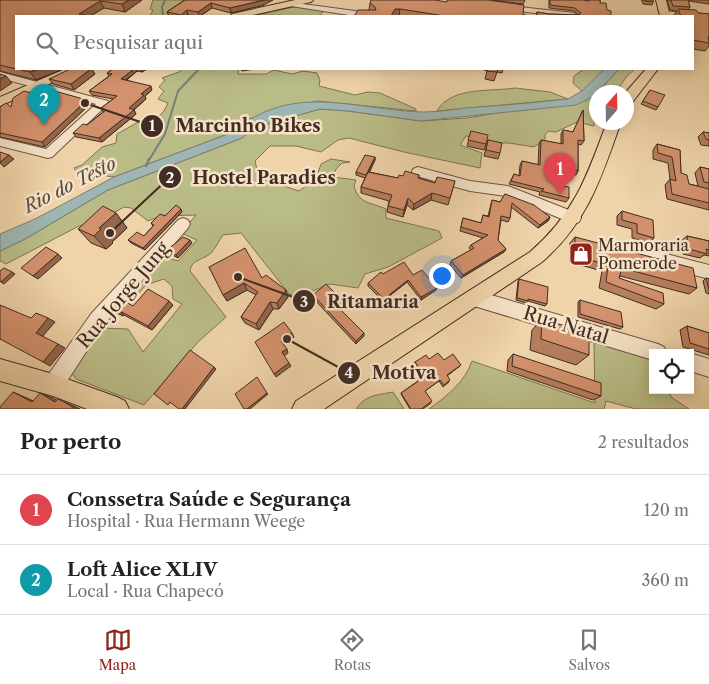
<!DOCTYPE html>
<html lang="pt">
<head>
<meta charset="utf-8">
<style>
	body { margin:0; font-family:"Libre Caslon Text",serif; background:#f6f6f6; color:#222 }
	.controls { position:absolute; right:15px; bottom:15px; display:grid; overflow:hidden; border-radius:0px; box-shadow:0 2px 12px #0003 }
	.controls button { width:45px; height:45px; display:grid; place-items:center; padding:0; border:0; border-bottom:1px solid #e0e0e0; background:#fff; color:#222; font:25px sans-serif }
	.compass { position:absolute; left:589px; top:85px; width:45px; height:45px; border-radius:50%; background:#fff; box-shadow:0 2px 12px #0003; rotate:20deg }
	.you { position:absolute; left:441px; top:275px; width:18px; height:18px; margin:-12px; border:4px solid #fff; border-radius:50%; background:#1a73e8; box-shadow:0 0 0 8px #1a73e833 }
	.badge { display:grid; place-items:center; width:32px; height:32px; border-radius:50%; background:#8f2418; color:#fff; font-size:16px; font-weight:700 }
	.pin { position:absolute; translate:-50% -41px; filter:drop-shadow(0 1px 2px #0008) }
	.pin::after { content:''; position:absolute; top:26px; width:18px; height:15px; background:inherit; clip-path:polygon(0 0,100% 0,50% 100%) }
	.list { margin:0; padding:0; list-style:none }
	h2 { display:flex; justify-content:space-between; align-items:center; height:65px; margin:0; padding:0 20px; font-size:21px }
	h2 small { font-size:16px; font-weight:400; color:#767676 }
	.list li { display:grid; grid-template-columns:32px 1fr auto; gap:15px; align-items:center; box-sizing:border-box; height:70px; padding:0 20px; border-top:1px solid #e0e0e0 }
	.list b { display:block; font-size:19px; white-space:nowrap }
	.list p { margin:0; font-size:16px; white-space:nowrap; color:#767676 }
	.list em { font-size:16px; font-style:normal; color:#767676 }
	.icon { flex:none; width:28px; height:28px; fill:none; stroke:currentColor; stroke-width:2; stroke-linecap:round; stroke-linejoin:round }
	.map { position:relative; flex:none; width:709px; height:409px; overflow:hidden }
	.search { position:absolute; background:#fff; box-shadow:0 2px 12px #0003; left:15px; right:15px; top:15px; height:55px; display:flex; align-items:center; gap:12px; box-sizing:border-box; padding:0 18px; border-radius:0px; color:#767676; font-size:19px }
	.sheet { height:205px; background:#fff }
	nav { display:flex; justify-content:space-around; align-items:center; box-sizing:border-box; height:70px; border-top:1px solid #e0e0e0; background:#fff; font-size:14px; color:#767676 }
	nav a { display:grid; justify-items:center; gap:2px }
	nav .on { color:#8f2418 }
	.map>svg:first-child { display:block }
	.green { fill:#babc87; stroke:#7e7455 }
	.water { fill:#9eb6b3; stroke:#797f79 }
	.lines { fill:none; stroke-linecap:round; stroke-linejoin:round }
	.stream-far1 { stroke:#797f79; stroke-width:2 }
	.stream { stroke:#797f79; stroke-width:2.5 }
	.minor-casing { stroke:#6d5644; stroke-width:2 }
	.major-casing { stroke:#422c23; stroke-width:2 }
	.minor { fill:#f5e2c7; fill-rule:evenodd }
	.major { fill:#efd3a9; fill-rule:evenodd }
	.wall { fill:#b57e5e; stroke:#422c23 }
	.shaded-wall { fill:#94664c; stroke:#422c23 }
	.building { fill:#d3926d; stroke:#422c23 }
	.labels { text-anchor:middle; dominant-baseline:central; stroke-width:5; stroke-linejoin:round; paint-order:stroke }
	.poi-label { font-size:16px; fill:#422c23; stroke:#f5e2c7; text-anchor:start }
	.water-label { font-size:18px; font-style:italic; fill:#544840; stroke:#f5e2c7 }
	.near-street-label { font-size:19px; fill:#422c23; stroke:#f5e2c7 }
	.leader { fill:none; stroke:#422c23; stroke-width:2 }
	.callout-dot { fill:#422c23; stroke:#f5e2c7; stroke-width:2 }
	.mark-label { font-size:15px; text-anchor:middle; font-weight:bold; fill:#fff }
	.callout-label { font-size:18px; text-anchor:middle; font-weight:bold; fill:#422c23; stroke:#f5e2c7; stroke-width:5; stroke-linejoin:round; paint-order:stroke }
</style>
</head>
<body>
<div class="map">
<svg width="709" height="409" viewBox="0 0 709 409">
	<rect width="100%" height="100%" fill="#efd3a9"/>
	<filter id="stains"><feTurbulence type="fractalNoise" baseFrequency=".004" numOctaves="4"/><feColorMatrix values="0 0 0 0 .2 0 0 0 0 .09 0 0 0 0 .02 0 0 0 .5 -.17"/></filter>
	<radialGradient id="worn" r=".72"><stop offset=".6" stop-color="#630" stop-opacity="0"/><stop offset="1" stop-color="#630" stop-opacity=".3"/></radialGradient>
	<g class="green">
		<polygon points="153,0 184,0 167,12 169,16 150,16 153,10 150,9"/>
		<polygon points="294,7 324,11 319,16 257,15"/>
		<polygon points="183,69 239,69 238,74 266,74 274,70 292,74 303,71 317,73 320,80 319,86 355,95 368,92 380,93 416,109 416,111 317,101 249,119 233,132 114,177 93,174 79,175 74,168 82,165 102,147 116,143 117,134 140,121 154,121 164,111 168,103 158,99 164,91 159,87 165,80 162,78 179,72"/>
		<polygon points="584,69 604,69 582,91 573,83 574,76"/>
		<polygon points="619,69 635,69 627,76 616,92 598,92"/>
		<path d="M515,88L550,92L568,99L437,111C451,86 490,92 515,88Z"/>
		<path d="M596,94V116L594,119V126L577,122L556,132L548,131L545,135V139L534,147L509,143H493L488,139L466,136L460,145L482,153L480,168L404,152L349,138L338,140L321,152L296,146H270L255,161L259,178L299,191L316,179L321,164L331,159L350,162L342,163L336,169L333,177L356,180L354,186C359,204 370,202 386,209V218L439,231L442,238L388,267L365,274L358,288L330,284L310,292L290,295L241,233L223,235C219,240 216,248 211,253C204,260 191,259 190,271L226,317L198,342L144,405L76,379L70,371L100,328L128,329L143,352L182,304L173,299L172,286L164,279L146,285L134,298L125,297L160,256L178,261L197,240L181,233L196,215L160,216L148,221L131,208L124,207L99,221L79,226L6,264L0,261V251L25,239L108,190L242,138L253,128L320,109L348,111L421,121L467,118L593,97Z"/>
		<path d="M594,342L653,360V390H669L671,397L689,409H636L606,401L604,409H429C447,396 465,382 472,361L595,403Z"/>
		<path d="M393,392L404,409H356C365,395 377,395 393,392Z"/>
	</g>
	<path class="water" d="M604,69H619L593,97L576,105L421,121L348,111L320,109L253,128L242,138L108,190L25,239L0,251V234L35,219L114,177L233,132C293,81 354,110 423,112C436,112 451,110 464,108C492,106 520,104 548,101L568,99L582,91Z"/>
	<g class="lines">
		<g class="stream-far1">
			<polyline points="163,16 162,7 165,0"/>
			<polyline points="149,160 165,134 178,91 199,69"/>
		</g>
		<polyline class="stream" points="146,166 149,159"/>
		<g class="minor-casing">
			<g id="minor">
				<polygon points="288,2 370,13 374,16 355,16 291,6 288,6"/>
				<polygon points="502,5 574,13 578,16 557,16 505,9 501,7"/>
				<polygon points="661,11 689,13 693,16 664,15 661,15"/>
				<polygon points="0,72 108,101 109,103 52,157 48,158 0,146 0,138 46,149 96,104 0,78"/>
				<polygon points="418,167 470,181 508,186 579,214 581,218 579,222 574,224 506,196 470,191 413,175 412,172 413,169"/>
				<polygon points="183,218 188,220 190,224 188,228 103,326 60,392 53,394 46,392 44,385 46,378 91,314 178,220"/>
				<polygon points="643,248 709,265 709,279 638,260 635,255 638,250"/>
				<polygon points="474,290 658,344 664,347 667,353 653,353 653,360 474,306 468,303 466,298 468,293"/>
				<polygon points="690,353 709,359 709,377 690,371"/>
			</g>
		</g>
		<g class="major-casing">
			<g id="major">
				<polygon points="295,0 313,0 311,2 248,16 231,16 232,14"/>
				<polygon points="656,0 666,0 670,16 660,16"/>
				<polygon points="65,69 80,69 78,71 0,106 0,97"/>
				<polygon points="646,69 658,69 631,104 626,105 626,92"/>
				<path d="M607,122H621C601,178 588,222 542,262L324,409H292L296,401L530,252C575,213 587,176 607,122Z"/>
				<polygon points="0,359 53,374 117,397 125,401 129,409 87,409 53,396 0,381"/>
			</g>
		</g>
		<use href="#minor" class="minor"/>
		<use href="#major" class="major"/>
	</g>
	<g class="wall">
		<polygon points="0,0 142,0 125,12 104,8 90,16 16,16 16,69 63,69 36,80 0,71"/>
		<polygon points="185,0 264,5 231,13 212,8 200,16 188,15 186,16 169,16 167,12"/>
		<polygon points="491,0 525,0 523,4"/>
		<polygon points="549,0 583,0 587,1 587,0 600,0 600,3 611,16 536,16 537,12 549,14 579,15 574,11 549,8"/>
		<polygon points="641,0 653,0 653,2 652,5 643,4 642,0"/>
		<polygon points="667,0 709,0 709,4 688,1 690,7 688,10 698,13 709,14 709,46 705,51 693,49 693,16 673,16 677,11 670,10"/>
		<polygon points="370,3 523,15 533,16 354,16 369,10"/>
		<polygon points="113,69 147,69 142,72 137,71 127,80 152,90 145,96 146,99 134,110 136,114 102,142 76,137 73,133 87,125 103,112 101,108 113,99 92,95 89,91 109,76 107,73"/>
		<polygon points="481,69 503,69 502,73 497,72 494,81 485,79 487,71"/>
		<polygon points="95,74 74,90 53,84 49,79"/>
		<polygon points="650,90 658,107 656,110 641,104"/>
		<polygon points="43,96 90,104 45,147 0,137 0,107 11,107"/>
		<polygon points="583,110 584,141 581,145 578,144 578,171 576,175 564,172 564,186 569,198 566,202 539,195 540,192 509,184 514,174 519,176 520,165 522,161 538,165 539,144 541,140 561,144 561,134 563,130 573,132"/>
		<polygon points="471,131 486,144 484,150 467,146"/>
		<polygon points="703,132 709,133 709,146 701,145 698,137"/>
		<polygon points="488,140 500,153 498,159 484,156"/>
		<polygon points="657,144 680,150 681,173 689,184 698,186 695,173 700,167 709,169 709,210 667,199 665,185 670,179 668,163 653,159 653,150"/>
		<polygon points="375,157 375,160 369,172 398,178 403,176 419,175 419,178 435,183 455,181 448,205 431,200 413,210 407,205 403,217 387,212 388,206 389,201 361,193 361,187 365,178 356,175 356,172"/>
		<polygon points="505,194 550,217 548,221 538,228 511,207 510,218 508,222 501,220 498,240 506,249 504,252 461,278 450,265 451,261 471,250 469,248 471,245 483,238 460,231 463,218 481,223 483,215 488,216 492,200 500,202"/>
		<polygon points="622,211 654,238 649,243 632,238 632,229 617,225 617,216"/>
		<polygon points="182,212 145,250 131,243 128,240 144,236 153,226 151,223 165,216"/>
		<polygon points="116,213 127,228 112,242 113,243 106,249 91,243 78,229"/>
		<polygon points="687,236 709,241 709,256 704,255 700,258 683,254 681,241"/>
		<polygon points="575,237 697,288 689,294 620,276 619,278 664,304 656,309 599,288 602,271 570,262 570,243"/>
		<polygon points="192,243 178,258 169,253 167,250"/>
		<polygon points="209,267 262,278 288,297 279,309 273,309 259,330 245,323 241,317 256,295 247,290 227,301"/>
		<polygon points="383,274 413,275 436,290 421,300 407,282 383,301 368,286 368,283"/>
		<polygon points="706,278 709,279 709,294 706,293 703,281"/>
		<polygon points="519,279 547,304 545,306 528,301 526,303 516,300 518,281"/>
		<polygon points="313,295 343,301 343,304 339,308 364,336 356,344 313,298"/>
		<polygon points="580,300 623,327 620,329 578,317 578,302"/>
		<polygon points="173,305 152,330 124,315 123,316 117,313 112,309 133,306"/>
		<polygon points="542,319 589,355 576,365 530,350 532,330"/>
		<polygon points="687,326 709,333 709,355 683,347 680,330"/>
		<polygon points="513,354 601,396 593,400 507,371 508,360"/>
		<polygon points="429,359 444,360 460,366 447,376 449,382 443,387 439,381 425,391 431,403 423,409 410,409 401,394 401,393 418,381 412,372 413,370 417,367 414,364 415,362"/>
	</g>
	<g class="shaded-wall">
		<polygon points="129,0 142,0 125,12 122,4"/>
		<polygon points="264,0 273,0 264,5 231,13 230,8"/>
		<polygon points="100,1 104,8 90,16 80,16 79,14"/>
		<polygon points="211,3 212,8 200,16 199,16 198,12"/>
		<polygon points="395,9 400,9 399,16 391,16"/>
		<polygon points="187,10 188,15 186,16 181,16 181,15"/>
		<polygon points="38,69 63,69 36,80 30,72"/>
		<polygon points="91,69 92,69 95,74 74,90 71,84"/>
		<polygon points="134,69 136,69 137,71 123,82 121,79"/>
		<polygon points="140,69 147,69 142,72"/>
		<polygon points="241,69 255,69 242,71"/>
		<polygon points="6,76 12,83 0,91 0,79"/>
		<polygon points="151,86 152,90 145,96 146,99 131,112 129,108 141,94"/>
		<polygon points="87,100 90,104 45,147 42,142"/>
		<polygon points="134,110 136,114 102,142 99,138"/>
		<polygon points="9,155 14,159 4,167 0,163 0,162"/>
		<polygon points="375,157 375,160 367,178 367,175"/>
		<polygon points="432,193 431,200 413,210 414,204"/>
		<polygon points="408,198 407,205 403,217 404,210"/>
		<polygon points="181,209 182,212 145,250 143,248"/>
		<polygon points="116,213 127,228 112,242 113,243 106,249 94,236 99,228"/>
		<polygon points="550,217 548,221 538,228 540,225"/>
		<polygon points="190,240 192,243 178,258 176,255"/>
		<polygon points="506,249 504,252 461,278 463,275"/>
		<polygon points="58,254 62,258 38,279 33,276"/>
		<polygon points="12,272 15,274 4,284 1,282"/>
		<polygon points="408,280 407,282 383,301 384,299"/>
		<polygon points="244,283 247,290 227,301 223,295"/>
		<polygon points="437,288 436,290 421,300 421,297"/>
		<polygon points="286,290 288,297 279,309 277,303"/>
		<polygon points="169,301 173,305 152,330 148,326"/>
		<polygon points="343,301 343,304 337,309 337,306"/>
		<polygon points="270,302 273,309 259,330 256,324"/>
		<polygon points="120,311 124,315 123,316 118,312"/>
		<polygon points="48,318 55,322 42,337 36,333"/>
		<polygon points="292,333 294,337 283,345 281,341"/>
		<polygon points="364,333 364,336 356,344 356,341"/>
		<polygon points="58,344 65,348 50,366 43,362"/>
		<polygon points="287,349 288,353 284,356 282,352"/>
		<polygon points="289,363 291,366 276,377 274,374"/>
		<polygon points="214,367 216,369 185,409 182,409"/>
		<polygon points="13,392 27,398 46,407 32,402"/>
		<polygon points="40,393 53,398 68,407 55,402"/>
		<polygon points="267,393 268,394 250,409 247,409"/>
		<polygon points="64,402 76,407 80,409 76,409"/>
	</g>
	<g class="building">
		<polygon points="0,0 129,0 122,4 100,1 79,14 84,15 82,16 16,16 16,69 0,65"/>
		<polygon points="185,0 264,0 230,8 211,3 198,12 187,10 181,15 167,12"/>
		<polygon points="371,0 435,0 447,2 447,0 488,0 524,5 523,15 533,16 445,16 400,9 395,9 391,16 354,16 358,10 376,10 375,7 370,3"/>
		<polygon points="550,0 583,0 589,1 589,0 600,0 600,3 606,3 607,10 611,11 611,16 550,16 550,14 579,15 581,13 575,8 550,5"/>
		<polygon points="645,0 653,0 653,2 645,1"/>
		<polygon points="671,0 688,0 690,7 673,6"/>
		<polygon points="678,9 696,10 698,13 709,14 709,37 708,37 709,43 693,40 693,16 681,16"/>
		<polygon points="537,12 549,14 549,16 537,16"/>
		<polygon points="17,69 38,69 30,72"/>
		<polygon points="70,69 91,69 71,84 49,79"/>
		<polygon points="113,69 134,69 121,79 151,86 141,94 144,95 129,108 134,110 99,138 73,133 83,124 87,125 106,110 101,108 117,96 89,91 112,74 107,73"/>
		<polygon points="488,69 498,69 497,72 487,71"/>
		<polygon points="0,74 6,76 0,79"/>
		<polygon points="51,90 87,100 42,142 0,133 0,107 6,103 11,107 13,98 24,91 43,96"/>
		<polygon points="650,90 665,95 658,107 643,101"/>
		<polygon points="583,110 584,141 578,140 578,171 564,167 564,186 569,187 569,198 541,191 544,189 511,181 514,174 520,176 522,161 540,165 541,140 563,144 563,130 573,132"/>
		<polygon points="471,131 488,135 486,144 468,140"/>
		<polygon points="703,132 709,133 709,140 706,139"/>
		<polygon points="488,140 502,143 500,153 486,150"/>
		<polygon points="657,144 680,150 681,173 687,175 689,184 709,189 709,203 672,194 670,179 676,181 672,157 658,153"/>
		<polygon points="0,152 9,155 0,162"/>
		<polygon points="365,155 375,157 366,175 356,172"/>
		<polygon points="700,167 709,169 709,183 704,182"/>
		<polygon points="405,171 419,175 418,178 435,183 437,177 455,181 450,198 432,193 414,204 408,198 404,210 388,206 392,195 361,187 368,172 398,178 399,175 403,176"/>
		<polygon points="505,194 534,205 550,217 540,225 512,203 510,218 501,216 498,240 506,249 463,275 451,261 474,248 471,245 488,235 461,227 463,218 481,223 483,215 489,217 492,200 500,202"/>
		<polygon points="176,205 181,209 143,248 128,240 137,232 144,236 154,225 151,223 160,214 165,216"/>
		<polygon points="103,206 116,213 99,228 101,229 94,236 78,229"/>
		<polygon points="622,211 653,220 654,238 637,233 637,224 622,220"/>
		<polygon points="687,236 709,241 709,250 706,249 707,254 689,249"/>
		<polygon points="183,237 190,240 176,255 167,250"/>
		<polygon points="575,237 693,268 697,288 622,268 619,278 663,293 664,304 606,282 608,265 575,256"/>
		<polygon points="46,247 58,254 33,276 21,268"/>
		<polygon points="245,248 262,278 266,275 286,290 277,303 270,302 256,324 241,317 258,292 244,283 223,295 209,267"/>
		<polygon points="404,262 413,275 422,270 437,288 421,297 408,280 384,299 368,283 381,272 383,274"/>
		<polygon points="4,268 12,272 1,282 0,281 0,271"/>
		<polygon points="706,278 709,279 709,289"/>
		<polygon points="519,279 548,287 547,304 528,299 528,301 517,298"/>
		<polygon points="326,284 343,301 337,306 364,333 356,341 313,295"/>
		<polygon points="148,289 169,301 148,326 120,311 118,312 112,309 121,299 133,306"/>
		<polygon points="580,300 621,312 623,327 580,314"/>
		<polygon points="0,305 31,318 36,313 48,318 36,333 58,344 43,362 0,339"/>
		<polygon points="542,319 589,333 589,355 541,339"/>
		<polygon points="284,322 292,333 281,341 287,349 282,352 289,363 274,374 255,342"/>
		<polygon points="687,326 709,333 709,349 690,343"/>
		<polygon points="190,350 214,367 182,409 179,409 170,402 168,405 154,394"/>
		<polygon points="438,353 444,360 453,354 461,365 447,375 450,380 444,385 440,380 425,391 432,401 421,409 411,409 401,393 420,380 413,370 418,366 415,362 426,355 429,359"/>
		<polygon points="513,354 601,383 601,396 512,366"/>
		<polygon points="257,377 267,393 247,409 244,409 235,394"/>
		<polygon points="13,392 32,402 40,393 55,402 58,399 64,402 76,409 0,409 0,407"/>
	</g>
	<defs>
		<g id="shop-square" transform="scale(1.25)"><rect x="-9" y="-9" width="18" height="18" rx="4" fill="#8f2418" stroke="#f5e2c7"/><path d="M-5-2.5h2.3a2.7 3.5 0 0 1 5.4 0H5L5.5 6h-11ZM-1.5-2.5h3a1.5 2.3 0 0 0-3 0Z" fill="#fff"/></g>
	</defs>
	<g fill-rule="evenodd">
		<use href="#shop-square" x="581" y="254"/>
	</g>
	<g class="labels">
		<g class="poi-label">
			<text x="598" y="245">Marmoraria<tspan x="598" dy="18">Pomerode</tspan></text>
		</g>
		<g class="water-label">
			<text transform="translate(70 185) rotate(-27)">Rio do Testo</text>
		</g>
		<g class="near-street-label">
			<text transform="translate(123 295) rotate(-50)">Rua Jorge Jung</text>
			<text transform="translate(566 325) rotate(17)">Rua Natal</text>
		</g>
	</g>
	<path class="leader" d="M85 103L152 126M110 233L170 177M238 277L304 301M287 339L349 373"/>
	<g class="callout-dot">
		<circle cx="85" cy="103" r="5"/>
		<circle cx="110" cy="233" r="5"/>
		<circle cx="238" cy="277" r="5"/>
		<circle cx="287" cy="339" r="5"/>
		<circle cx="152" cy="126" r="12"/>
		<circle cx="170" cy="177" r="12"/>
		<circle cx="304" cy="301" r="12"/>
		<circle cx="349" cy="373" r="12"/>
	</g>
	<g class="mark-label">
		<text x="152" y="131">1</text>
		<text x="170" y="183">2</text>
		<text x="304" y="307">3</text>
		<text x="349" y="378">4</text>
	</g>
	<g class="callout-label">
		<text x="248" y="132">Marcinho Bikes</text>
		<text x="264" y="184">Hostel Paradies</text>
		<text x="373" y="308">Ritamaria</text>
		<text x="404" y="379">Motiva</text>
	</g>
	<rect width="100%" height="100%" filter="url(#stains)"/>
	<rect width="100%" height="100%" fill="url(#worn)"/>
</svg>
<div class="controls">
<button><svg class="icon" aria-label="locate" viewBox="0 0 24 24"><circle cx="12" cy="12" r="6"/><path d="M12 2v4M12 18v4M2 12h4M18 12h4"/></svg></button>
</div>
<svg class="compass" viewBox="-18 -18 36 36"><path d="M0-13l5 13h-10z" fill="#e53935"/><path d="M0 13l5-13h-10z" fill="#767676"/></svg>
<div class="you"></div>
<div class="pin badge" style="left:560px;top:194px;background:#e0444e">1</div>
<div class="pin badge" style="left:44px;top:125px;background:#0f9aa8">2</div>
<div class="search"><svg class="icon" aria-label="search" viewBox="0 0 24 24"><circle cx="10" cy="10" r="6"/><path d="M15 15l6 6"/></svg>Pesquisar aqui</div>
</div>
<section class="sheet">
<h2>Por perto<small>2 resultados</small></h2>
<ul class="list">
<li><span class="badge" style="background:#e0444e">1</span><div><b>Conssetra Saúde e Segurança</b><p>Hospital · Rua Hermann Weege</p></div><em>120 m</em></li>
<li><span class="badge" style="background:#0f9aa8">2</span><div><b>Loft Alice XLIV</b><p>Local · Rua Chapecó</p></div><em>360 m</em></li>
</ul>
</section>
<nav>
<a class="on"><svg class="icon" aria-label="map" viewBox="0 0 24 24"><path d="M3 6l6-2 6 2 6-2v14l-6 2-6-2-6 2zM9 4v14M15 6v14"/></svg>Mapa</a>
<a><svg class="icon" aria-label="directions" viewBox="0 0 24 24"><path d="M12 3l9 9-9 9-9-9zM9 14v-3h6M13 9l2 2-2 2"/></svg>Rotas</a>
<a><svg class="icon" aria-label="saved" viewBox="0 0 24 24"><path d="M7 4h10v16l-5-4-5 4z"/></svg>Salvos</a>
</nav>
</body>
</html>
